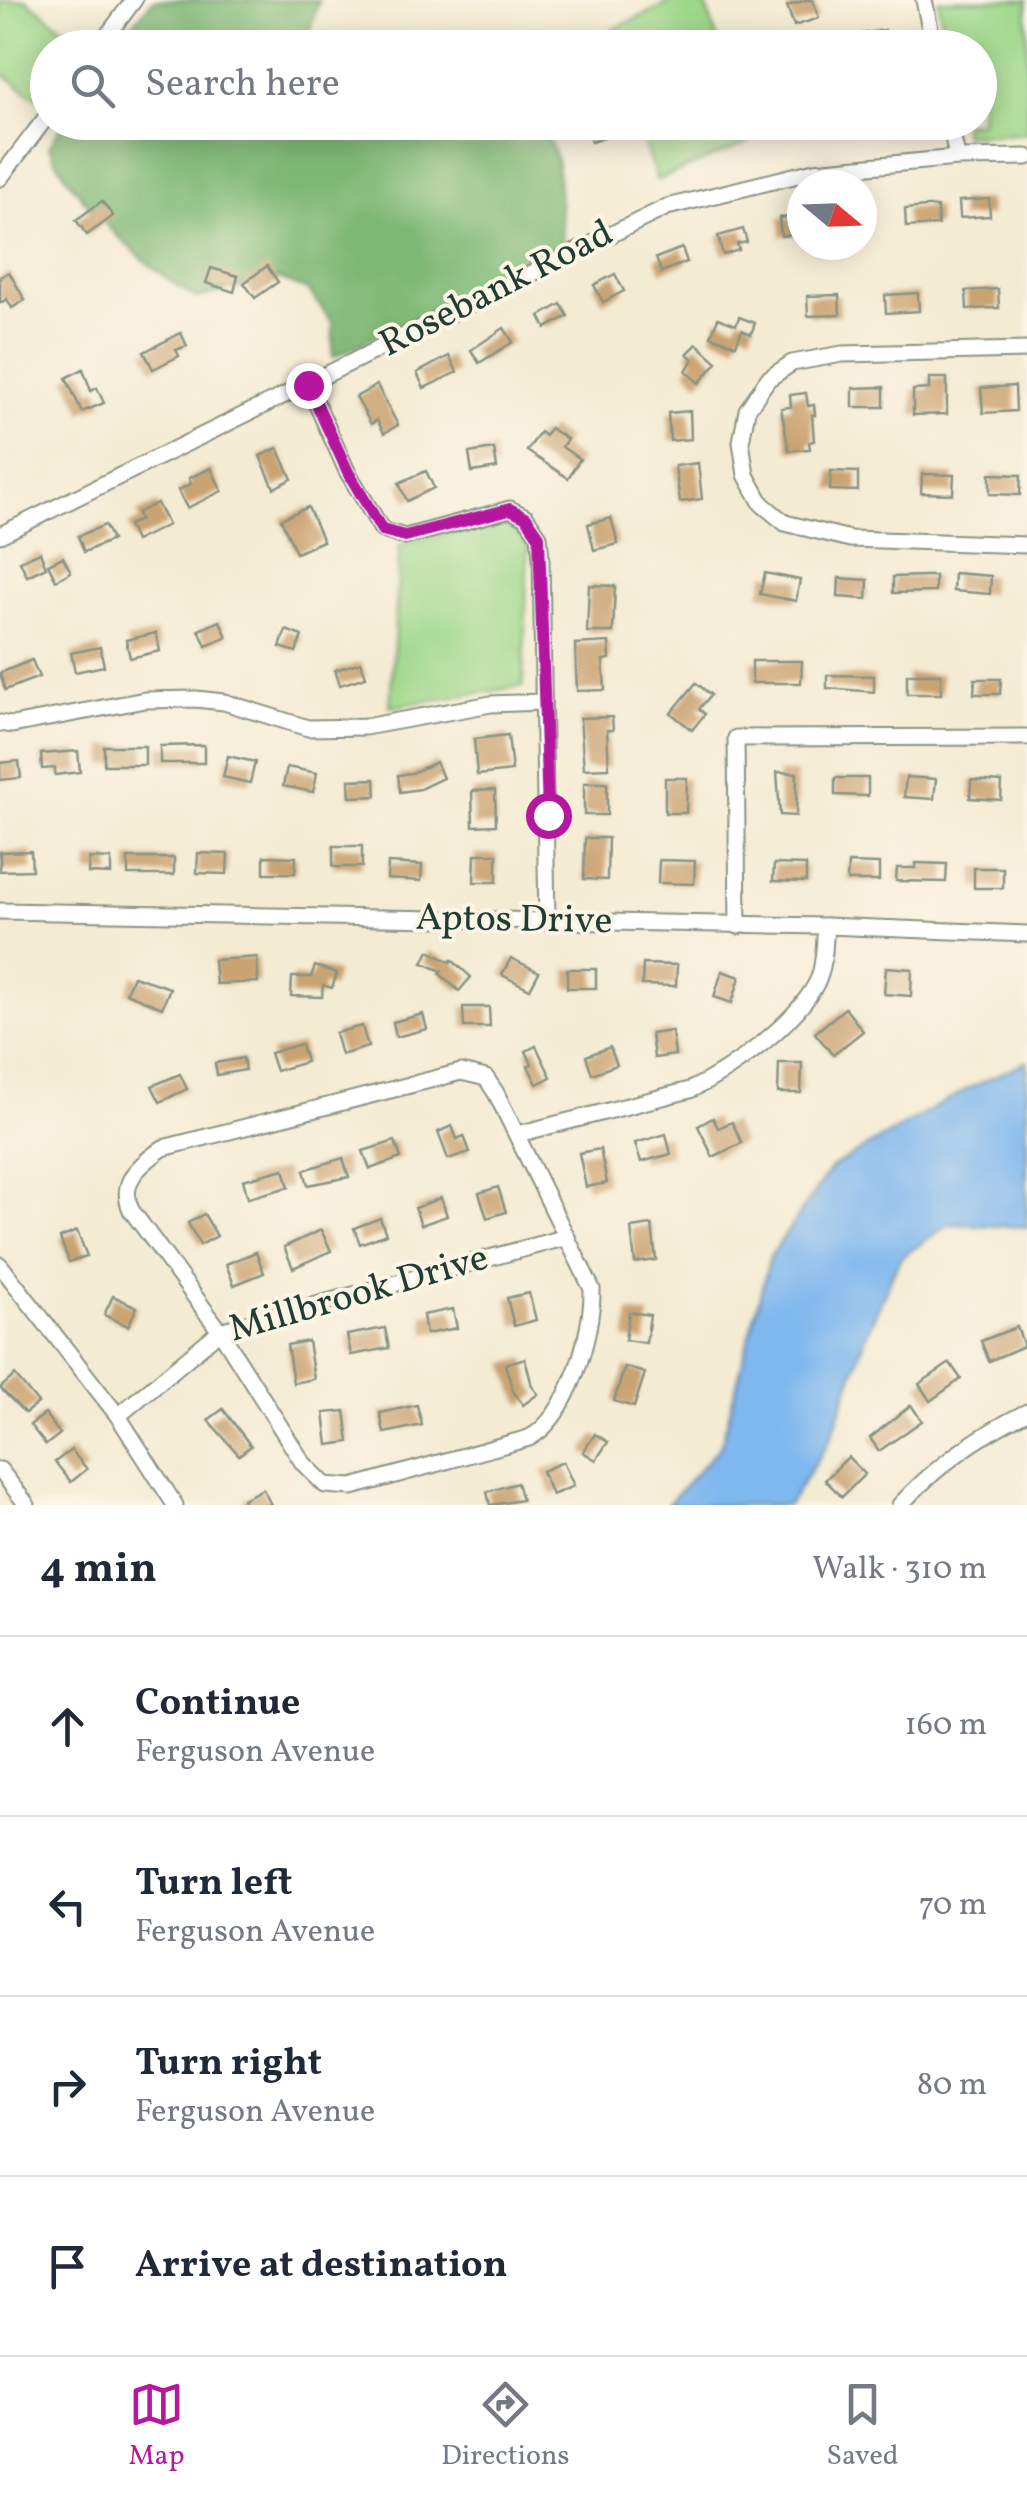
<!DOCTYPE html>
<html lang="en">
<head>
<meta charset="utf-8">
<style>
	body { margin:0; font-family:Vollkorn,serif; background:#f2f2f3; color:#1f2937 }
	.compass { position:absolute; left:787px; top:170px; width:90px; height:90px; border-radius:50%; background:#fff; box-shadow:0 5px 25px #0003; rotate:109deg }
	.stop { position:absolute; width:30px; height:30px; margin:-22px; border:8px solid #b5179e; border-radius:50%; background:#fff }
	.stop.end { background:#b5179e; border-color:#fff; box-shadow:0 2px 10px #0008 }
	.list { margin:0; padding:0; list-style:none }
	h2 { display:flex; justify-content:space-between; align-items:center; height:130px; margin:0; padding:0 40px; font-size:42px }
	h2 small { font-size:32px; font-weight:400; color:#747a83 }
	.list li { display:grid; grid-template-columns:65px 1fr auto; gap:30px; align-items:center; box-sizing:border-box; height:180px; padding:0 40px; border-top:2px solid #e0e1e3 }
	.list b { display:block; font-size:38px; white-space:nowrap }
	.list p { margin:0; font-size:32px; white-space:nowrap; color:#747a83 }
	.list em { font-size:32px; font-style:normal; color:#747a83 }
	.icon { flex:none; width:55px; height:55px; fill:none; stroke:currentColor; stroke-width:2; stroke-linecap:round; stroke-linejoin:round }
	.map { position:relative; flex:none; width:1027px; height:1505px; overflow:hidden }
	.search { position:absolute; background:#fff; box-shadow:0 5px 25px #0003; left:30px; right:30px; top:30px; height:110px; display:flex; align-items:center; gap:25px; box-sizing:border-box; padding:0 35px; border-radius:55px; color:#747a83; font-size:38px }
	.sheet { height:850px; background:#fff }
	nav { display:flex; justify-content:space-around; align-items:center; box-sizing:border-box; height:140px; border-top:2px solid #e0e1e3; background:#fff; font-size:28px; color:#747a83 }
	nav a { display:grid; justify-items:center; gap:5px }
	nav .on { color:#b5179e }
	.map>svg:first-child { display:block }
	.green { fill:#9dd789; stroke:#5e8a5e; stroke-width:2.5 }
	.forest { fill:#7eb875; stroke:#4e7a54; stroke-width:2.5 }
	.water { fill:#7fb7ef; stroke:#4f7a92; stroke-width:2.5 }
	.building { fill:#caa372 }
	.lines { fill:none; stroke-linecap:round; stroke-linejoin:round }
	.minor-casing { stroke:#8a9484; stroke-width:19 }
	.minor { stroke:#fff; stroke-width:15 }
	.route { stroke:#b5179e; stroke-width:12 }
	.labels { text-anchor:middle; dominant-baseline:central; stroke-width:8; stroke-linejoin:round; paint-order:stroke }
	.street-label { font-size:38px; fill:#1f3d34; stroke:#fcf5e5 }
</style>
</head>
<body>
<div class="map">
<svg width="1027" height="1505" viewBox="0 0 1027 1505">
	<rect width="100%" height="100%" fill="#fcf5e5"/>
	<filter id="ink" filterUnits="userSpaceOnUse"><feTurbulence type="fractalNoise" baseFrequency=".01" numOctaves="2"/><feDisplacementMap in="SourceGraphic" scale="20" xChannelSelector="R" yChannelSelector="G"/><feConvolveMatrix kernelMatrix="1 2 1 2 8 2 1 2 1" color-interpolation-filters="sRGB"/></filter>
	<filter id="wash" filterUnits="userSpaceOnUse"><feTurbulence type="fractalNoise" baseFrequency=".0048" numOctaves="4" result="noise"/><feDisplacementMap in="SourceGraphic" scale="40" xChannelSelector="R" yChannelSelector="G"/><feGaussianBlur stdDeviation="2.25" result="paint"/><feColorMatrix in="noise" values="0 0 0 0 0 0 0 0 0 0 0 0 0 0 0 0 0 1.4 0 .05"/><feComposite in="paint" operator="in"/></filter>
	<g filter="url(#wash)">
		<rect width="100%" height="100%" fill="#f4ebd3"/>
		<g class="green">
			<polygon points="0,0 26,0 89,47 48,48 47,105 0,72"/>
			<polygon points="676,0 704,0 720,47 576,47"/>
			<polygon points="938,0 1027,0 1027,133 964,135 962,123 980,122 980,48 947,47"/>
			<polygon points="636,123 744,123 750,142 657,180"/>
			<polygon points="502,519 528,544 523,686 390,707 400,545"/>
		</g>
		<g class="forest">
			<polygon points="153,0 319,0 308,36 319,47 114,47"/>
			<path d="M64,122L543,123L557,161L563,249L333,357V323L308,290L277,278L197,298C144,267 76,202 49,147Z"/>
		</g>
		<polygon class="water" points="1027,1061 1027,1227 949,1224 900,1258 868,1330 831,1438 788,1505 667,1505 721,1445 770,1257 831,1168 967,1089"/>
		<g id="blocks">
			<g class="building">
				<polygon points="806,0 813,0 819,18 794,26 787,6"/>
				<polygon points="885,30 887,44 894,43 895,48 862,48 860,34"/>
				<polygon points="580,122 605,122 610,136 591,142 586,126 582,128"/>
				<polygon points="989,199 990,216 960,218 959,201"/>
				<polygon points="102,201 113,216 87,235 76,220"/>
				<polygon points="925,207 937,207 938,225 906,227 905,209"/>
				<polygon points="802,216 802,234 781,236 779,218"/>
				<polygon points="743,229 747,242 737,244 739,250 723,255 718,236"/>
				<polygon points="682,248 687,262 661,272 656,258"/>
				<polygon points="267,266 278,282 255,298 244,283"/>
				<polygon points="211,268 238,276 234,292 206,283"/>
				<polygon points="9,272 25,300 12,308 7,299 0,303 0,277"/>
				<polygon points="615,274 624,291 603,302 594,285"/>
				<polygon points="998,289 999,308 967,309 966,291"/>
				<polygon points="918,293 919,311 886,313 885,295"/>
				<polygon points="839,295 840,315 808,316 807,296"/>
				<polygon points="561,304 568,316 546,328 540,316"/>
				<polygon points="739,317 755,323 751,334 742,330 736,345 711,336 718,318 736,325"/>
				<polygon points="504,328 513,342 479,363 471,350"/>
				<polygon points="181,333 187,346 176,350 179,356 153,369 144,352"/>
				<polygon points="697,344 717,362 699,383 686,371 693,359 687,354"/>
				<polygon points="449,356 457,372 424,388 417,373"/>
				<polygon points="83,369 91,391 97,388 104,403 82,412 66,378"/>
				<polygon points="929,378 947,378 947,414 913,415 913,390 929,389"/>
				<polygon points="377,385 398,425 384,433 377,420 371,424 356,397"/>
				<polygon points="1015,386 1016,411 983,413 981,388"/>
				<polygon points="884,387 884,407 853,407 853,388"/>
				<polygon points="806,393 808,406 814,405 815,415 812,415 814,441 809,442 810,449 789,451 781,408 791,407 790,395"/>
				<polygon points="690,411 691,439 670,441 668,413"/>
				<polygon points="550,428 567,439 562,447 580,459 568,478 527,451 540,432 545,436"/>
				<polygon points="278,448 292,479 274,488 260,456"/>
				<polygon points="494,449 497,468 472,472 469,453"/>
				<polygon points="698,463 702,499 680,502 675,466"/>
				<polygon points="211,468 222,491 187,508 178,490 191,484 189,478"/>
				<polygon points="426,471 434,488 407,501 399,483"/>
				<polygon points="831,471 858,472 858,491 830,490"/>
				<polygon points="922,474 954,475 953,494 921,493"/>
				<polygon points="990,474 1021,475 1020,495 990,494"/>
				<polygon points="157,503 168,525 135,541 128,525 140,520 137,513"/>
				<polygon points="308,507 323,541 296,553 281,519"/>
				<polygon points="611,518 618,544 594,550 588,524"/>
				<polygon points="105,525 112,540 84,552 78,536"/>
				<polygon points="40,552 46,567 27,576 20,561"/>
				<polygon points="63,557 71,572 56,580 48,564"/>
				<polygon points="765,573 800,580 796,601 760,594"/>
				<polygon points="954,573 991,576 990,594 953,591"/>
				<polygon points="925,576 935,576 935,592 893,593 893,577"/>
				<polygon points="839,578 868,580 867,599 838,597"/>
				<polygon points="589,585 615,586 613,632 587,632"/>
				<polygon points="220,621 227,637 206,646 199,630"/>
				<polygon points="286,630 302,636 296,652 280,647"/>
				<polygon points="156,633 160,651 130,658 126,640"/>
				<polygon points="609,642 610,659 603,660 605,690 577,691 575,644"/>
				<polygon points="100,647 104,666 75,672 71,653"/>
				<polygon points="32,660 39,677 5,690 0,673"/>
				<polygon points="752,661 802,661 801,683 752,683"/>
				<polygon points="361,662 366,677 340,685 335,670"/>
				<rect x="907" y="674" width="34" height="20"/>
				<polygon points="827,675 874,676 874,692 827,688"/>
				<polygon points="975,679 1001,679 1000,694 974,694"/>
				<polygon points="696,683 711,695 699,709 705,714 692,730 671,713"/>
				<polygon points="612,717 613,730 607,730 609,768 584,769 580,718"/>
				<polygon points="508,735 512,771 477,775 474,739"/>
				<polygon points="204,745 204,763 160,763 160,746"/>
				<rect x="104" y="746" width="41" height="19"/>
				<polygon points="78,751 80,772 55,775 55,768 42,769 41,754"/>
				<polygon points="228,756 255,762 250,783 223,777"/>
				<polygon points="19,761 21,778 0,780 0,763"/>
				<polygon points="436,762 443,778 420,789 400,792 398,775 412,773"/>
				<polygon points="287,767 317,773 313,792 283,786"/>
				<polygon points="777,772 797,773 796,816 780,815"/>
				<polygon points="906,777 936,779 934,799 904,797"/>
				<polygon points="665,778 687,778 686,813 665,813"/>
				<polygon points="835,778 868,778 868,796 835,795"/>
				<polygon points="375,779 376,796 350,797 349,780"/>
				<polygon points="971,780 1002,782 1001,800 970,798"/>
				<rect x="584" y="783" width="23" height="32"/>
				<polygon points="495,790 496,825 473,826 472,791"/>
				<polygon points="585,838 608,838 607,880 584,879"/>
				<rect x="333" y="846" width="29" height="21"/>
				<polygon points="31,851 32,870 0,871 0,852"/>
				<polygon points="198,853 228,854 227,874 197,873"/>
				<polygon points="475,854 497,854 497,882 474,882"/>
				<polygon points="264,856 296,857 295,873 264,873"/>
				<polygon points="89,858 111,859 111,874 88,873"/>
				<rect x="128" y="858" width="46" height="17"/>
				<polygon points="659,860 695,861 694,884 658,883"/>
				<polygon points="388,863 422,865 421,881 387,879"/>
				<polygon points="848,863 879,864 879,881 847,881"/>
				<polygon points="916,863 947,864 946,882 896,881 897,868 916,868"/>
				<polygon points="774,864 806,865 806,882 773,881"/>
				<rect x="974" y="868" width="29" height="20"/>
				<polygon points="429,951 450,962 452,960 471,977 459,991 440,974 442,971 423,963"/>
				<polygon points="257,957 258,982 216,984 214,960"/>
				<polygon points="511,958 539,972 530,989 502,975"/>
				<polygon points="643,964 677,965 676,986 642,985"/>
				<polygon points="315,966 337,973 332,988 323,985 322,997 291,996 292,977 311,977"/>
				<polygon points="886,967 912,969 911,996 884,994"/>
				<rect x="567" y="969" width="29" height="19"/>
				<polygon points="722,971 740,977 732,1003 714,997"/>
				<polygon points="133,976 170,988 162,1008 126,993"/>
				<polygon points="463,1007 489,1007 490,1027 464,1027"/>
				<polygon points="845,1008 863,1031 833,1055 815,1033"/>
				<polygon points="423,1014 427,1029 396,1037 393,1022"/>
				<polygon points="362,1026 368,1047 341,1055 335,1033"/>
				<polygon points="672,1031 675,1055 654,1058 651,1034"/>
				<polygon points="301,1044 306,1062 276,1071 270,1053"/>
				<polygon points="536,1046 551,1077 537,1084 528,1066 532,1064 526,1051"/>
				<polygon points="610,1047 617,1065 592,1074 586,1056"/>
				<polygon points="243,1058 245,1070 217,1075 215,1063"/>
				<polygon points="779,1063 802,1063 801,1093 778,1093"/>
				<polygon points="180,1074 187,1089 160,1102 152,1086"/>
				<polygon points="713,1118 718,1128 732,1122 742,1143 713,1157 698,1126"/>
				<polygon points="452,1126 457,1139 464,1136 470,1152 448,1159 438,1132"/>
				<polygon points="666,1134 671,1154 641,1162 635,1143"/>
				<polygon points="395,1141 401,1158 370,1169 363,1151"/>
				<polygon points="600,1149 607,1183 586,1187 579,1153"/>
				<polygon points="343,1158 349,1177 308,1185 304,1170"/>
				<polygon points="284,1169 289,1187 248,1198 243,1180"/>
				<polygon points="498,1187 506,1212 487,1218 479,1193"/>
				<polygon points="441,1198 447,1216 421,1225 415,1208"/>
				<polygon points="204,1214 217,1236 200,1245 188,1223"/>
				<polygon points="380,1218 386,1234 360,1244 354,1228"/>
				<polygon points="652,1225 656,1260 635,1263 631,1228"/>
				<polygon points="321,1230 331,1251 293,1268 284,1247"/>
				<polygon points="77,1231 87,1256 69,1262 60,1238"/>
				<polygon points="256,1252 264,1273 234,1285 226,1264"/>
				<polygon points="529,1293 536,1320 514,1326 507,1298"/>
				<polygon points="113,1296 137,1307 128,1326 104,1315"/>
				<polygon points="453,1309 457,1328 426,1334 423,1315"/>
				<polygon points="629,1312 650,1315 646,1343 625,1340"/>
				<polygon points="1017,1327 1024,1346 989,1361 981,1341"/>
				<polygon points="385,1328 389,1348 351,1355 347,1335"/>
				<polygon points="308,1341 314,1379 293,1383 287,1345"/>
				<polygon points="525,1358 532,1386 538,1394 523,1405 513,1391 505,1364"/>
				<polygon points="950,1363 961,1379 930,1401 919,1384"/>
				<polygon points="625,1367 645,1373 634,1407 614,1401"/>
				<polygon points="15,1375 38,1403 25,1413 0,1388"/>
				<polygon points="417,1405 422,1425 384,1433 380,1413"/>
				<polygon points="911,1405 922,1421 879,1451 870,1438"/>
				<polygon points="223,1409 251,1446 239,1455 208,1420"/>
				<polygon points="345,1411 349,1442 328,1445 324,1413"/>
				<polygon points="45,1414 60,1434 46,1445 30,1425"/>
				<polygon points="595,1434 608,1442 596,1460 583,1452"/>
				<polygon points="71,1450 87,1469 71,1482 55,1462"/>
				<polygon points="848,1457 865,1474 842,1497 825,1480"/>
				<polygon points="563,1462 574,1486 552,1495 542,1471"/>
				<polygon points="517,1483 522,1500 490,1505 487,1492"/>
				<polygon points="263,1489 271,1505 246,1505 243,1499"/>
			</g>
		</g>
	</g>
	<g filter="url(#ink)">
		<use href="#blocks" fill-opacity="0" stroke="#8a9484" stroke-width="2.5"/>
		<g class="lines">
			<g class="minor-casing">
				<g id="minor">
					<polyline points="924,0 934,48"/>
					<polyline points="98,48 134,0"/>
					<polyline points="950,122 957,158"/>
					<polyline points="0,178 48,115"/>
					<polyline points="1027,350 842,354 792,363 768,379 747,410 741,442 746,475 762,504 785,523 850,539 1027,545"/>
					<polyline points="308,385 347,471 382,530 405,537 510,509 526,517 539,536 541,558 547,922"/>
					<polyline points="0,535 667,207 814,171 957,158 1027,157"/>
					<polyline points="0,723 12,725 145,700 196,699 224,702 308,728 365,727 491,704 543,702"/>
					<polyline points="0,911 826,926 1027,934"/>
					<polyline points="738,926 736,738 1027,737"/>
					<path d="M461,1072L486,1078L496,1093L592,1289C593,1333 569,1417 529,1438L352,1487L325,1485L303,1463L220,1331L131,1210C118,1181 141,1164 163,1148Z"/>
					<path d="M518,1134L690,1090C731,1071 798,1022 818,980C825,964 824,943 826,926"/>
					<polyline points="0,1265 118,1416 175,1505"/>
					<polyline points="118,1416 220,1331 567,1237"/>
					<polyline points="0,1470 27,1505"/>
					<path d="M900,1505C937,1465 978,1436 1027,1412"/>
				</g>
			</g>
			<use href="#minor" class="minor"/>
		</g>
	</g>
	<g class="lines" filter="url(#ink)">
		<polyline class="route" points="308,385 348,472 382,530 405,536 510,509 526,517 539,536 548,815"/>
	</g>
	<g class="labels">
		<g class="street-label">
			<text transform="translate(497 290) rotate(-27)">Rosebank Road</text>
			<text transform="translate(514 921) rotate(1)">Aptos Drive</text>
			<text transform="translate(359 1295) rotate(-16)">Millbrook Drive</text>
		</g>
	</g>
</svg>
<svg class="compass" viewBox="-18 -18 36 36"><path d="M0-13l5 13h-10z" fill="#e53935"/><path d="M0 13l5-13h-10z" fill="#747a83"/></svg>
<div class="stop" style="left:548px;top:815px"></div>
<div class="stop end" style="left:308px;top:385px"></div>
<div class="search"><svg class="icon" aria-label="search" viewBox="0 0 24 24"><circle cx="10" cy="10" r="6"/><path d="M15 15l6 6"/></svg>Search here</div>
</div>
<section class="sheet">
<h2>4 min<small>Walk · 310 m</small></h2>
<ul class="list">
<li><svg class="icon" aria-label="ahead" viewBox="0 0 24 24"><path d="M12 20V5M6 11l6-6 6 6"/></svg><div><b>Continue</b><p>Ferguson Avenue</p></div><em>160 m</em></li>
<li><svg class="icon" aria-label="left" viewBox="0 0 24 24"><path d="M17 20v-9H6M10 6l-5 5 5 5"/></svg><div><b>Turn left</b><p>Ferguson Avenue</p></div><em>70 m</em></li>
<li><svg class="icon" aria-label="right" viewBox="0 0 24 24"><path d="M7 20v-9h11M14 6l5 5-5 5"/></svg><div><b>Turn right</b><p>Ferguson Avenue</p></div><em>80 m</em></li>
<li><svg class="icon" aria-label="arrive" viewBox="0 0 24 24"><path d="M6 21V4h12l-3 4 3 4H6"/></svg><div><b>Arrive at destination</b></div></li>
</ul>
</section>
<nav>
<a class="on"><svg class="icon" aria-label="map" viewBox="0 0 24 24"><path d="M3 6l6-2 6 2 6-2v14l-6 2-6-2-6 2zM9 4v14M15 6v14"/></svg>Map</a>
<a><svg class="icon" aria-label="directions" viewBox="0 0 24 24"><path d="M12 3l9 9-9 9-9-9zM9 14v-3h6M13 9l2 2-2 2"/></svg>Directions</a>
<a><svg class="icon" aria-label="saved" viewBox="0 0 24 24"><path d="M7 4h10v16l-5-4-5 4z"/></svg>Saved</a>
</nav>
</body>
</html>
